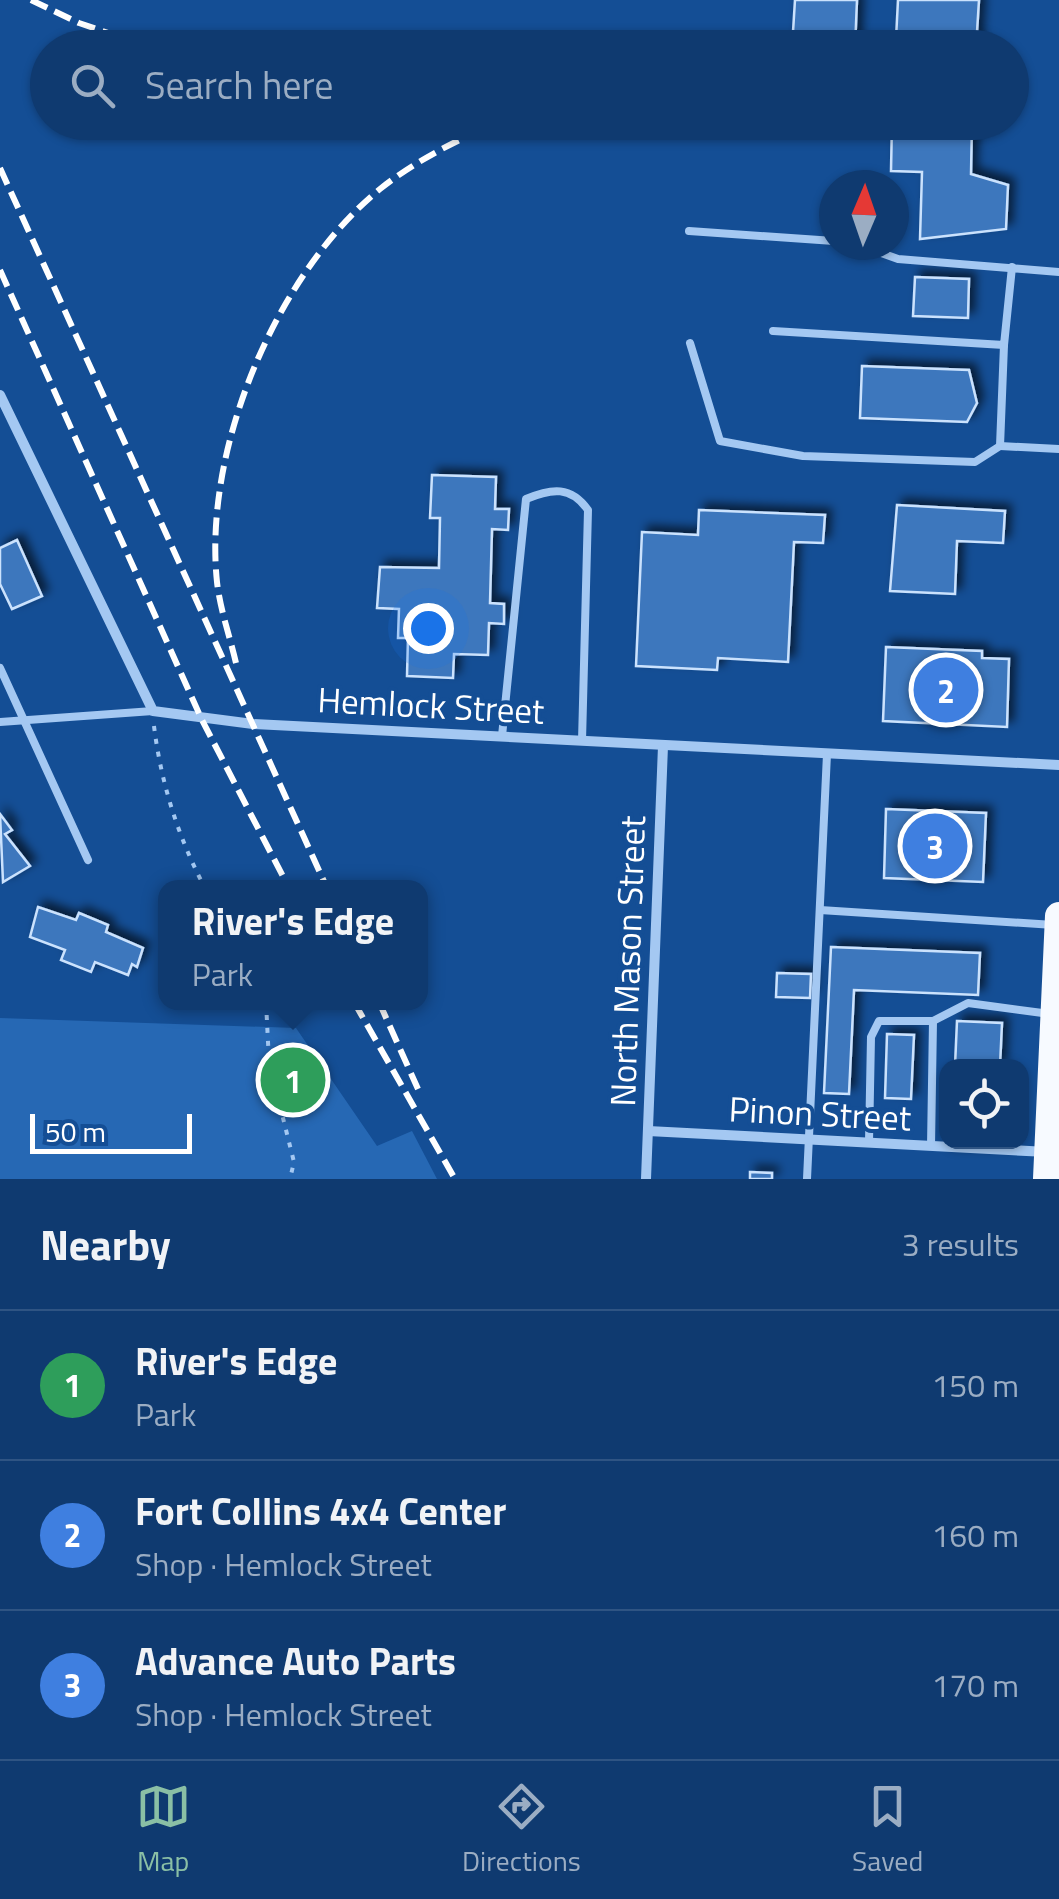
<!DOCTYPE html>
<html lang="en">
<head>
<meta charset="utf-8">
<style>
	body { margin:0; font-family:"Titillium Web",sans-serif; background:#1d4578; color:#f1f3f6 }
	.controls { position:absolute; right:30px; bottom:30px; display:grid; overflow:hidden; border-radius:20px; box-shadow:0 2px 8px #0004 }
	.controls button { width:90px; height:90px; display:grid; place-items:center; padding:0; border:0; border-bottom:2px solid #2f5483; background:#0f3a70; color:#f1f3f6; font:50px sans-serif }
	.compass { position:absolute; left:819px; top:170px; width:90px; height:90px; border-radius:50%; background:#0f3a70; box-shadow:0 2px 8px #0004; rotate:2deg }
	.scale { position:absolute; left:30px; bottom:25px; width:162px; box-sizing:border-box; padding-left:10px; border:5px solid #fff; border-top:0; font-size:28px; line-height:35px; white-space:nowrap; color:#fff; -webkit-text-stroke:8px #144e95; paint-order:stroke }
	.you { position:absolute; left:428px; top:628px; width:35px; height:35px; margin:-25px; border:8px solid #fff; border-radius:50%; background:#1a73e8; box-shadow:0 0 0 15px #1a73e833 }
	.badge { display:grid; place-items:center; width:65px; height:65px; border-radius:50%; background:#8abfa5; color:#fff; font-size:32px; font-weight:700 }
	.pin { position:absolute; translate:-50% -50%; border:5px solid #fff; box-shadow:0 2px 10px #0006 }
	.popup { position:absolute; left:158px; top:880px; width:270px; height:130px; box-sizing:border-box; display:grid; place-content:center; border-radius:20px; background:#0f3a70; filter:drop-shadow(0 2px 8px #0005); font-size:32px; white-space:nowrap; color:#9badc3 }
	.popup b { font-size:38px; color:#f1f3f6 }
	.popup::after { content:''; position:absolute; left:50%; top:100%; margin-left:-20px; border:20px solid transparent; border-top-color:#0f3a70 }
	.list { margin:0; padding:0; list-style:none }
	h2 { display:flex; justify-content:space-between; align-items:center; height:130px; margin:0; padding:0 40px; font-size:42px }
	h2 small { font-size:32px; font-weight:400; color:#9badc3 }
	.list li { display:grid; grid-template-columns:65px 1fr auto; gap:30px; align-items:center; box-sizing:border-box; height:150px; padding:0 40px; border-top:2px solid #2f5483 }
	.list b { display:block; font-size:38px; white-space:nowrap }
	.list p { margin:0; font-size:32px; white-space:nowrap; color:#9badc3 }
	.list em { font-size:32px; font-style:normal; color:#9badc3 }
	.icon { flex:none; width:55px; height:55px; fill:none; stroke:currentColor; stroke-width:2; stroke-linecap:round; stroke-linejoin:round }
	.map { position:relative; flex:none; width:1059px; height:1179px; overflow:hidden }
	.search { position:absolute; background:#0f3a70; box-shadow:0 2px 8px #0004; left:30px; right:30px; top:30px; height:110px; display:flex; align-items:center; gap:25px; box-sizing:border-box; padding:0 35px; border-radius:55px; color:#9badc3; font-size:38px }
	.sheet { height:580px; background:#0f3a70 }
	nav { display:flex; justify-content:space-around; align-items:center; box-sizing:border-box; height:140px; border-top:2px solid #2f5483; background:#0f3a70; font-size:28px; color:#9badc3 }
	nav a { display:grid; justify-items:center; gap:5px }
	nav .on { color:#8abfa5 }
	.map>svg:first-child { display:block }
	.green { fill:#2668b4 }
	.building { fill:#3d77bd; stroke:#cbe2fd; stroke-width:2.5; filter:url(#shadow) }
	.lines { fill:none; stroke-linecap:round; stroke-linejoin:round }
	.path { stroke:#a4c8f2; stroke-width:4; stroke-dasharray:5 8; stroke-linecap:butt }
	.service { stroke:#a4c8f2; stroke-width:8 }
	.minor { stroke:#a4c8f2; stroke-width:10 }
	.trunk { stroke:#f7faff; stroke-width:28 }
	.rail { stroke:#fff; stroke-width:6; stroke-dasharray:18 8; stroke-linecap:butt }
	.labels { text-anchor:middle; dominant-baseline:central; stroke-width:8; stroke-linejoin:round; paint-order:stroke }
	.street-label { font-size:35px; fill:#fff; stroke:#144e95 }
</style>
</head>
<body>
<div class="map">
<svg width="1059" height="1179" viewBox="0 0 1059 1179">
	<defs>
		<filter id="shadow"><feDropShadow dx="6" dy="-6" stdDeviation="5" flood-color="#0009"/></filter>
	</defs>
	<rect width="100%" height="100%" fill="#144e95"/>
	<polygon class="green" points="0,1018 296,1028 377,1146 412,1131 437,1179 0,1179"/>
	<g class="building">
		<polygon points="795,0 857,0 855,48 792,48"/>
		<polygon points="898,0 979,0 976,48 932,48 932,41 896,39"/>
		<polygon points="892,122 972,122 971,174 1008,185 1006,229 920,239 922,172 891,171"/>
		<polygon points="915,277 969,279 968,318 913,316"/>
		<polygon points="862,366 969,370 977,403 967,422 860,418"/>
		<polygon points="432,475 496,477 495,509 509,509 508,530 492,529 490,603 504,604 504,624 489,623 488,655 454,654 453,678 407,676 408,638 398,638 399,609 377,608 380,567 439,568 440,518 430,518"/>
		<polygon points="897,505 1005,511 1003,543 957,541 955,594 890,591"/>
		<polygon points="699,510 825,515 823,543 794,542 788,662 718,658 717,670 636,666 642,532 698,535"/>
		<polygon points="17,540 42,596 12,609 0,584 0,548"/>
		<polygon points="886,647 982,651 982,658 1009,659 1007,727 883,721"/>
		<polygon points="886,809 986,813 983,882 884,878"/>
		<polygon points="0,814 12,830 5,834 30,866 3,882"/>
		<polygon points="38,907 76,920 79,913 108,925 106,932 143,948 137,967 132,964 128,975 95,962 91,972 61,960 65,950 30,937"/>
		<polygon points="831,947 980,953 978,995 854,990 849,1094 824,1093"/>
		<polygon points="777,973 811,974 810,998 776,997"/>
		<polygon points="957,1021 1002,1023 1000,1066 955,1066"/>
		<polygon points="887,1034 914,1035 911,1099 885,1098"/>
		<polygon points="750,1172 772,1173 772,1179 750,1179"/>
	</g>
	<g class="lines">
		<g class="path">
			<path d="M154,726C161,783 178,837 205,888"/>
			<polyline points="266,1002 269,1062 294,1162 290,1179"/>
		</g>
		<g class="service">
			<polyline points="689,231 834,241"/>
			<polyline points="859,245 898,259 1059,272"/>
			<polyline points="773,331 1004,345 1012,267"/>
			<polyline points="690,343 720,441 803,456 975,462 1000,446 1004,345"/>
			<polyline points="1000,446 1059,449"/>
			<polyline points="0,668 88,860"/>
			<polyline points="0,722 153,711"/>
			<path d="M502,736L526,499C552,488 571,486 588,510L582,741"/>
			<polyline points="820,910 1054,925"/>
			<polyline points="869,1142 871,1037 879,1021 933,1021 968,1003 1050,1014"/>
			<polyline points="931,1146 933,1021"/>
			<polyline points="807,1179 827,754"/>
		</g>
		<g class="minor">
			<polyline points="0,395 153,711 253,724 1059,765"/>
			<polyline points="648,1131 1047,1152"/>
			<polyline points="646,1179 663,746"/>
		</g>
		<polyline class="trunk" points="1047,1179 1059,916"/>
		<g class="rail">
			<polyline points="31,0 79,23 152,48"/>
			<polyline points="0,168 327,888"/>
			<polyline points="0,270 202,720 289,888"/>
			<path d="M236,663C230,637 220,609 217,582C203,449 276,274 380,189C415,161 457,140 499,122"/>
			<polyline points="354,1002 455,1179"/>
			<polyline points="379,1002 418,1089"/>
		</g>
	</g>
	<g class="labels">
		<g class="street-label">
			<text transform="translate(431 705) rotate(3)">Hemlock Street</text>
			<text transform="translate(627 961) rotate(-88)">North Mason Street</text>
			<text transform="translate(820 1113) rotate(3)">Pinon Street</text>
		</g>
	</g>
</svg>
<div class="controls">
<button><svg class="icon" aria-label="locate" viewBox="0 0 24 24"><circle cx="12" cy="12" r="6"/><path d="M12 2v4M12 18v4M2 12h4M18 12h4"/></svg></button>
</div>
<svg class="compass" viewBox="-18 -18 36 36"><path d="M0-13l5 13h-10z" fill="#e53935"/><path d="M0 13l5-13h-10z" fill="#9badc3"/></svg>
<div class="scale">50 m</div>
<div class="you"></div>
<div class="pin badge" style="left:293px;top:1080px;background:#2e9e5b">1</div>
<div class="popup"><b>River's Edge</b>Park</div>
<div class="pin badge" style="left:946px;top:690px;background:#3f7fe0">2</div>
<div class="pin badge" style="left:935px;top:846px;background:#3f7fe0">3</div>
<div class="search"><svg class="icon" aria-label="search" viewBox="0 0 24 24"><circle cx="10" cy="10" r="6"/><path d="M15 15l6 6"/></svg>Search here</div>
</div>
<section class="sheet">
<h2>Nearby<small>3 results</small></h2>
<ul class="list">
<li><span class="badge" style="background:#2e9e5b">1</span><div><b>River's Edge</b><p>Park</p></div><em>150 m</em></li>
<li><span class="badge" style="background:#3f7fe0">2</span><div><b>Fort Collins 4x4 Center</b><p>Shop · Hemlock Street</p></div><em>160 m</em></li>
<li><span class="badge" style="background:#3f7fe0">3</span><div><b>Advance Auto Parts</b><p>Shop · Hemlock Street</p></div><em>170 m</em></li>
</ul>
</section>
<nav>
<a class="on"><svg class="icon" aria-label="map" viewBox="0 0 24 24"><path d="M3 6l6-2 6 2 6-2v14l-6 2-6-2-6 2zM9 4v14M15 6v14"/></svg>Map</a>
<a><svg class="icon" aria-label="directions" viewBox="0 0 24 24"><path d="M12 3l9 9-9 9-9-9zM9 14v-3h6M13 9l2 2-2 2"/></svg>Directions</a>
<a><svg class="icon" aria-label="saved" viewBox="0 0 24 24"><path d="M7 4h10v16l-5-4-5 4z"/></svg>Saved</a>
</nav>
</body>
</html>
